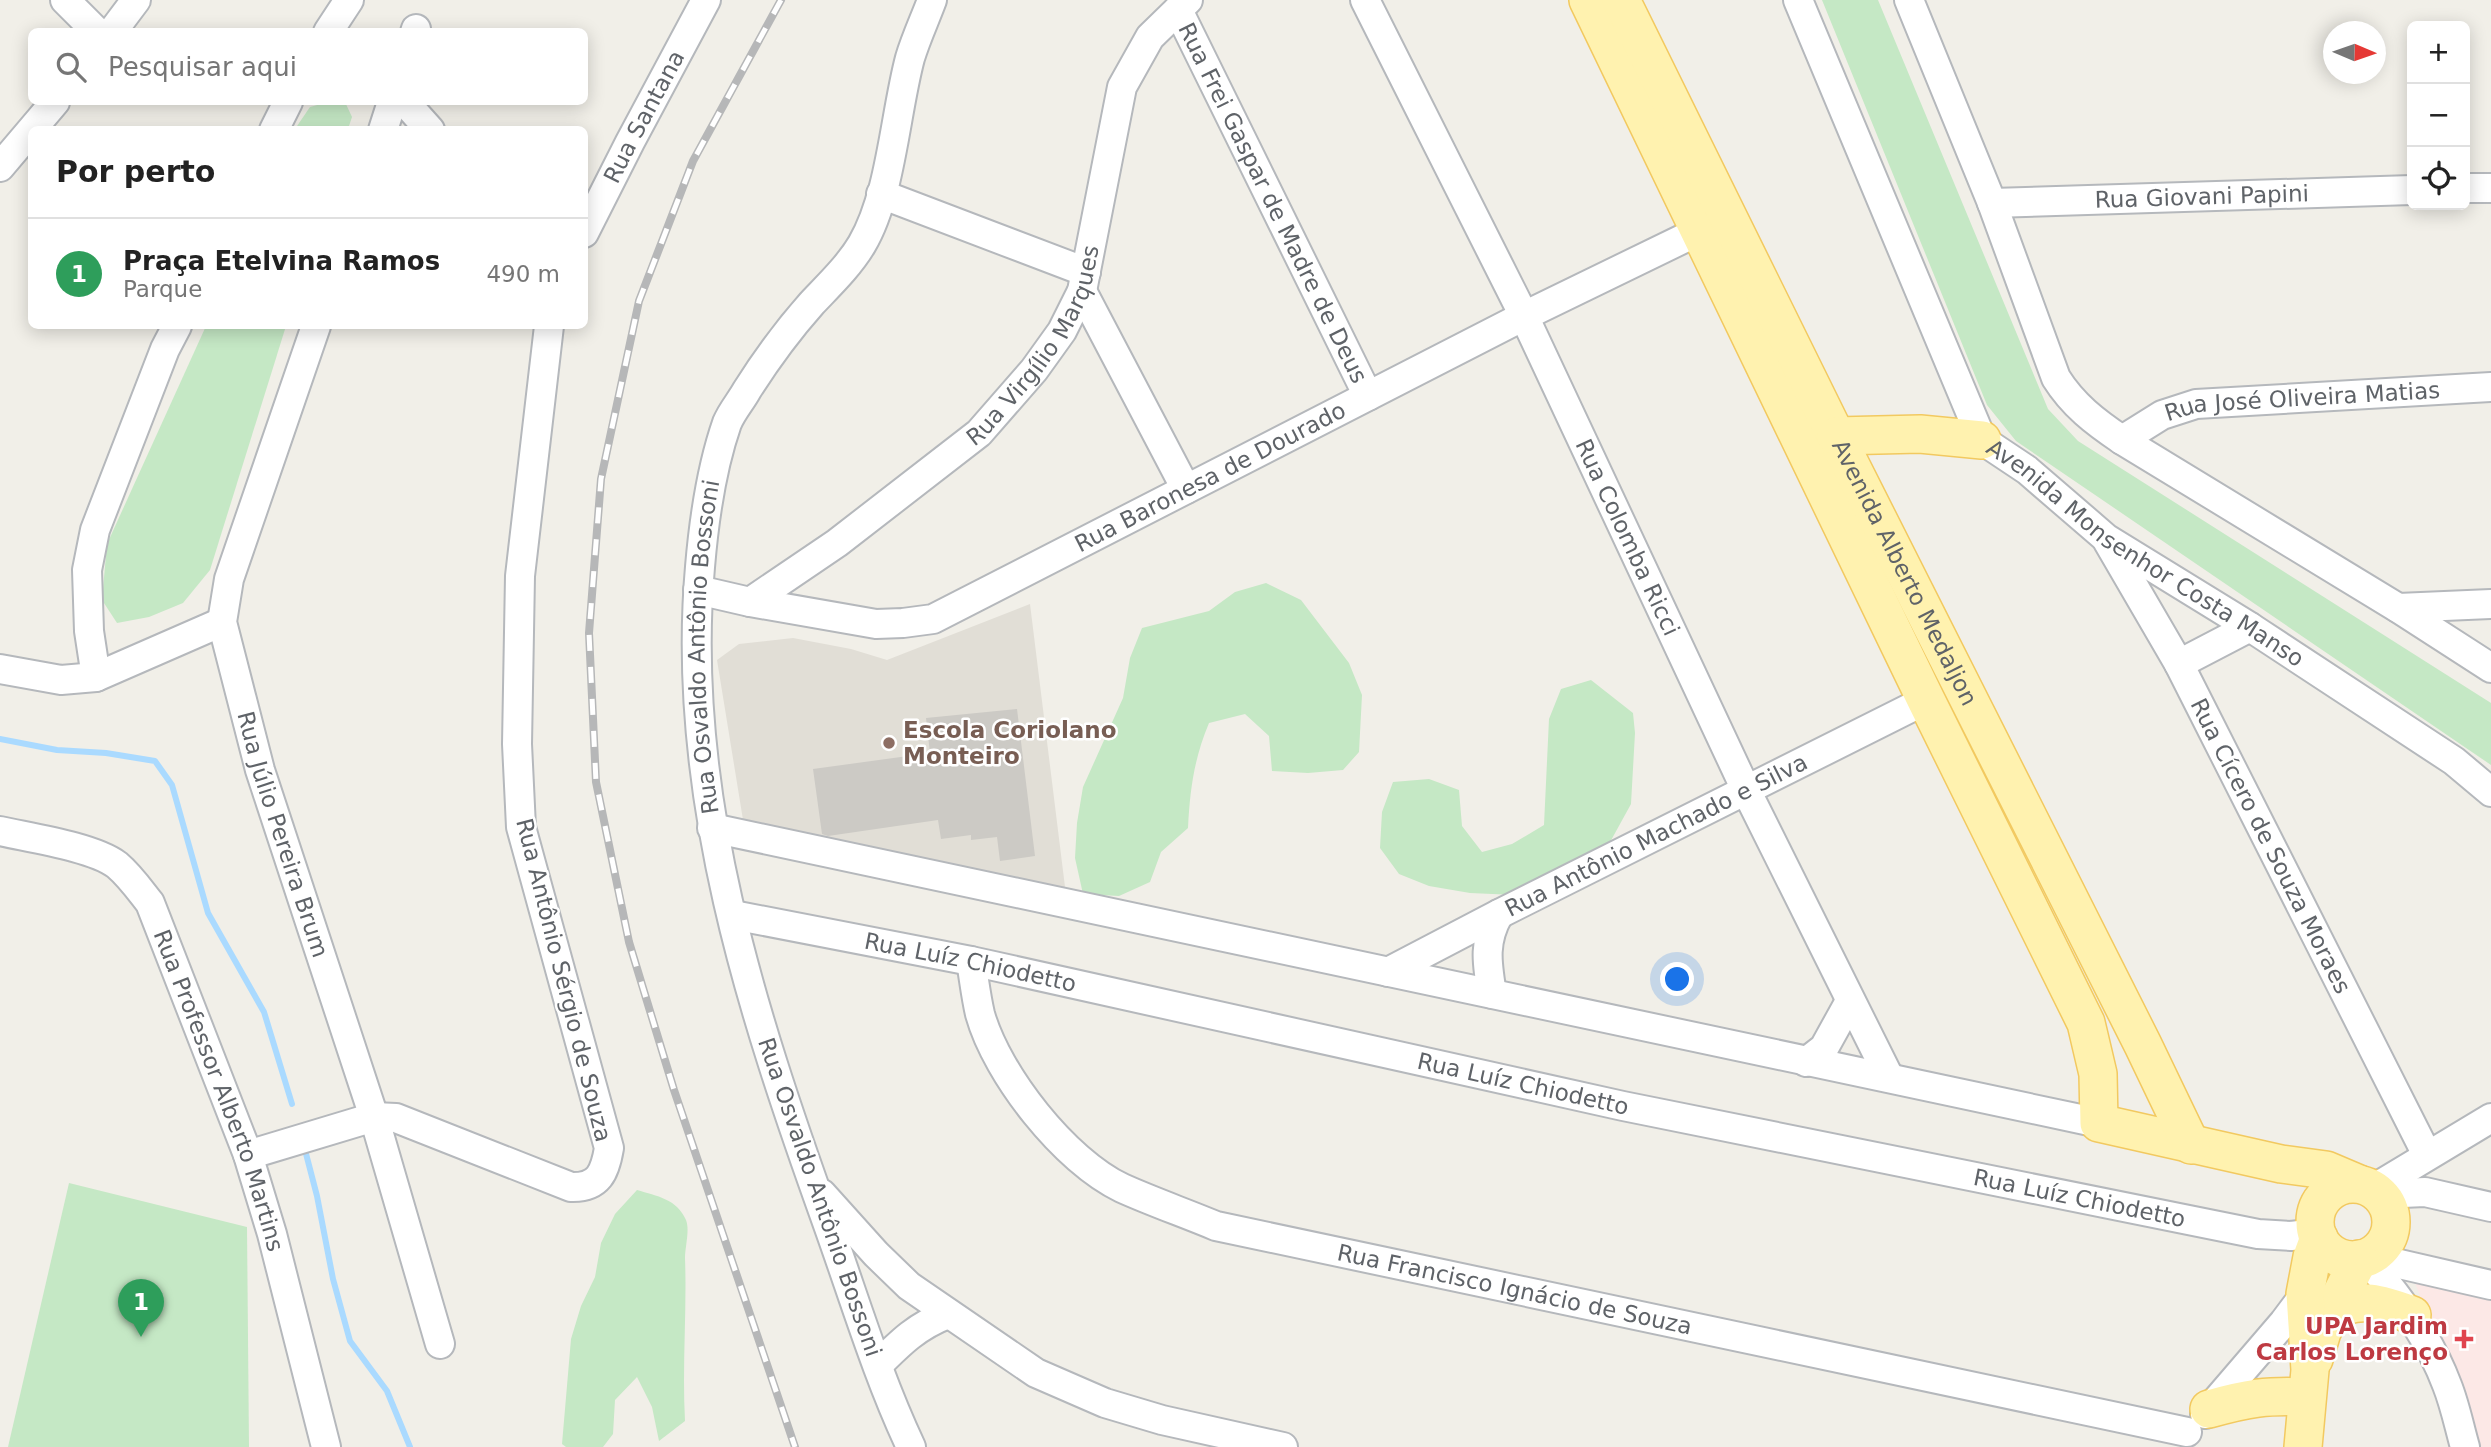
<!DOCTYPE html>
<html lang="pt">
<head>
<meta charset="utf-8">
<style>
	body { margin:0; font-family:"DejaVu Sans",sans-serif; background:#f2f2f2; color:#222 }
	.controls { position:absolute; right:21px; top:21px; display:grid; overflow:hidden; border-radius:10px; box-shadow:0 4px 18px #0003 }
	.controls button { width:63px; height:63px; display:grid; place-items:center; padding:0; border:0; border-bottom:2px solid #e0e0e0; background:#fff; color:#222; font:35px sans-serif }
	.compass { position:absolute; left:2323px; top:21px; width:63px; height:63px; border-radius:50%; background:#fff; box-shadow:0 4px 18px #0003; rotate:92deg }
	.you { position:absolute; left:1678px; top:980px; width:24px; height:24px; margin:-18px; border:5px solid #fff; border-radius:50%; background:#1a73e8; box-shadow:0 0 0 10px #1a73e833 }
	.badge { display:grid; place-items:center; width:46px; height:46px; border-radius:50%; background:#ea4335; color:#fff; font-size:23px; font-weight:700 }
	.pin { position:absolute; translate:-50% -58px; filter:drop-shadow(0 2px 4px #0008) }
	.pin::after { content:''; position:absolute; top:37px; width:24px; height:21px; background:inherit; clip-path:polygon(0 0,100% 0,50% 100%) }
	.list { margin:0; padding:0; list-style:none }
	h2 { display:flex; justify-content:space-between; align-items:center; height:91px; margin:0; padding:0 28px; font-size:30px }
	h2 small { font-size:23px; font-weight:400; color:#767676 }
	.list li { display:grid; grid-template-columns:46px 1fr auto; gap:21px; align-items:center; box-sizing:border-box; height:112px; padding:0 28px; border-top:2px solid #e0e0e0 }
	.list b { display:block; font-size:26px; white-space:nowrap }
	.list p { margin:0; font-size:23px; white-space:nowrap; color:#767676 }
	.list em { font-size:23px; font-style:normal; color:#767676 }
	.icon { flex:none; width:38px; height:38px; fill:none; stroke:currentColor; stroke-width:2; stroke-linecap:round; stroke-linejoin:round }
	.map { position:relative; flex:none; width:2491px; height:1447px; overflow:hidden }
	.search { position:absolute; background:#fff; box-shadow:0 4px 18px #0003; left:28px; top:28px; width:560px; height:77px; display:flex; align-items:center; gap:18px; box-sizing:border-box; padding:0 24px; border-radius:10px; color:#767676; font-size:26px }
	.panel { position:absolute; background:#fff; box-shadow:0 4px 18px #0003; left:28px; top:126px; width:560px; height:203px; border-radius:10px }
	.map>svg:first-child { display:block }
	.education { fill:#e1ded6 }
	.medical { fill:#fce8e6 }
	.green { fill:#c5e8c5 }
	.lines { fill:none; stroke-linecap:round; stroke-linejoin:round }
	.stream { stroke:#aadaff; stroke-width:6 }
	.building { fill:#cccac5 }
	.minor-casing { stroke:#b5b8bc; stroke-width:32 }
	.major-casing { stroke:#f2c960; stroke-width:40 }
	.minor { stroke:#fff; stroke-width:28 }
	.major { stroke:#fff2af; stroke-width:37 }
	.rail-casing { stroke:#b6b7b8; stroke-width:8 }
	.rail { stroke:#fff; stroke-width:5; stroke-dasharray:16; stroke-linecap:butt }
	.education-dot { fill:#8d6e63; stroke:#fff; stroke-width:2.5 }
	.health-dot { fill:#e0444e; stroke:#fff; stroke-width:2.5 }
	.labels { text-anchor:middle; dominant-baseline:central; stroke-width:5; stroke-linejoin:round; paint-order:stroke }
	.street-label { font-size:23px; fill:#5f6368; stroke:#fff }
	.education-label { font-size:23px; font-weight:bold; fill:#785e54; stroke:#fff; text-anchor:start }
	.health-label { font-size:23px; font-weight:bold; fill:#be3a42; stroke:#fff; text-anchor:end }
</style>
</head>
<body>
<div class="map">
<svg width="2491" height="1447" viewBox="0 0 2491 1447">
	<rect width="100%" height="100%" fill="#f1efe8"/>
	<polygon class="education" points="1030,604 1066,895 744,826 717,660 739,644 793,638 851,649 887,660"/>
	<polygon class="medical" points="2415,1283 2491,1300 2491,1447 2470,1447 2452,1378"/>
	<g class="green">
		<polygon points="1822,0 1878,0 2048,409 2078,441 2491,703 2491,765 2016,441 1987,405"/>
		<polygon points="328,102 345,102 352,117 348,129 295,129 310,107"/>
		<polygon points="206,326 286,326 210,570 183,603 149,617 117,623 102,600 107,544"/>
		<path d="M1266,583L1301,600L1349,663L1362,695L1359,752L1343,770L1308,773L1272,771L1269,736L1245,714L1209,723C1194,759 1190,789 1188,828L1161,852L1150,882L1119,896L1083,894L1075,858L1077,823L1083,787L1123,698L1130,658L1142,628L1209,611L1235,592Z"/>
		<polygon points="1591,680 1633,713 1635,733 1631,804 1598,864 1540,896 1470,893 1429,886 1399,874 1380,848 1382,812 1393,782 1429,779 1459,790 1462,826 1482,852 1512,844 1544,825 1549,719 1561,689"/>
		<polygon points="69,1183 247,1227 249,1447 8,1447"/>
		<path d="M637,1190C657,1196 677,1199 686,1220C690,1230 685,1247 685,1258C687,1312 682,1366 685,1421L659,1441L652,1407L637,1377L615,1400L613,1434L603,1447H566L562,1444L571,1339L581,1306L595,1277L601,1243L615,1214Z"/>
	</g>
	<g class="lines">
		<g class="stream">
			<polyline points="0,739 57,750 106,753 155,761 172,785 208,913 264,1012 292,1104"/>
			<polyline points="304,1146 317,1196 333,1279 350,1341 387,1391 410,1447"/>
		</g>
	</g>
	<polygon class="building" points="1017,709 1035,856 1000,861 997,837 971,840 971,835 941,839 938,820 828,836 822,834 813,769 930,753 926,718"/>
	<g class="lines">
		<g class="minor-casing">
			<g id="minor">
				<polyline points="65,0 97,32"/>
				<path id="s1" d="M1365,0L1524,316L1746,790L1889,1077"/>
				<path id="s2" d="M1798,0L1982,440L2027,470L2107,539L2250,627L2454,761L2491,792"/>
				<path d="M1909,0L1992,203L2056,378C2073,405 2095,422 2122,440L2398,608L2491,668"/>
				<path id="s3" d="M1178,10L1368,396"/>
				<polyline points="112,32 136,0"/>
				<polyline points="328,32 349,0"/>
				<polyline points="415,32 416,29"/>
				<polyline points="405,102 430,130"/>
				<polyline points="274,130 288,102"/>
				<polyline points="383,130 392,102"/>
				<polyline points="0,167 55,102"/>
				<polyline points="2465,188 2491,188"/>
				<polyline points="881,194 1086,272"/>
				<path id="s4" d="M1992,203L2412,190"/>
				<path id="s5" d="M584,233L630,142L706,0"/>
				<polyline points="1082,291 1186,489"/>
				<path id="s6" d="M316,326L229,579L222,622L260,770L374,1117L440,1344"/>
				<path id="s7" d="M2122,440L2162,415L2196,404L2491,387"/>
				<path id="s8" d="M2108,542L2179,664L2427,1155"/>
				<path id="s9" d="M698,590L750,602L876,624L903,623L933,619L1524,316L1701,230"/>
				<path id="s10" d="M750,602L837,543L979,433L1034,370L1062,331L1082,291L1122,87L1150,37L1188,0"/>
				<polyline points="2398,608 2491,604"/>
				<polyline points="2179,664 2250,627"/>
				<polyline points="0,669 61,680 96,677 222,622"/>
				<polyline points="96,677 89,631 87,570 95,530 165,349 177,326"/>
				<polyline points="712,828 2099,1123"/>
				<path id="s11" d="M0,831C31,838 93,847 117,865C130,876 139,889 150,903L248,1155L272,1234L326,1447"/>
				<path id="s12" d="M733,915L971,961L1623,1106L2258,1234L2291,1236L2317,1233"/>
				<path id="s13" d="M971,961C974,979 976,997 980,1014C997,1075 1065,1161 1122,1188C1153,1202 1185,1213 1216,1226L2187,1432"/>
				<path id="s14" d="M1388,972L1499,914L1926,700"/>
				<path d="M1492,994C1487,963 1483,942 1499,914"/>
				<polyline points="1806,1062 1824,1048 1850,1001"/>
				<path d="M248,1155L374,1117L396,1118L571,1187C599,1188 605,1172 609,1148L521,827L517,744L520,576L549,326"/>
				<polyline points="2373,1189 2491,1118"/>
				<polyline points="822,1194 876,1254 909,1286 1036,1373 1105,1403 1162,1420 1283,1447"/>
				<polyline points="2380,1194 2425,1192 2491,1207"/>
				<polyline points="2369,1257 2491,1285"/>
				<path d="M2365,1258C2399,1296 2429,1337 2447,1385C2455,1405 2459,1426 2465,1447"/>
				<path d="M878,1365C901,1342 917,1326 948,1314"/>
				<polyline points="2205,1414 2284,1322 2305,1294"/>
				<path id="s15" d="M911,1447C877,1375 854,1297 827,1222C752,1013 680,793 700,567C704,519 711,469 727,423C732,411 741,401 747,390C766,360 788,330 812,303C829,285 849,266 862,244C891,195 895,114 910,58C916,38 925,19 932,0"/>
			</g>
		</g>
		<g class="major-casing">
			<g id="major">
				<polyline points="1588,0 1926,700 2086,1023 2098,1074 2099,1123 2281,1164 2326,1170 2359,1184"/>
				<path id="s16" d="M1621,0L1836,436L2143,1045L2191,1145"/>
				<polyline points="1836,436 1920,434 1982,440"/>
				<circle cx="2353" cy="1222" r="38"/>
				<path d="M2331,1314C2356,1294 2385,1305 2412,1315"/>
				<polyline points="2314,1359 2322,1332 2359,1259"/>
				<path d="M2209,1409C2248,1398 2267,1395 2307,1397"/>
				<polyline points="2303,1447 2310,1370 2305,1294 2312,1257 2319,1238"/>
			</g>
		</g>
		<use href="#minor" class="minor"/>
		<use href="#major" class="major"/>
		<g class="rail-casing">
			<polyline id="rail" points="781,0 693,161 639,301 601,479 589,633 596,782 629,942 674,1090 795,1447"/>
		</g>
		<use href="#rail" class="rail"/>
	</g>
	<circle class="education-dot" cx="889" cy="743" r="7"/>
	<path class="health-dot" d="M2460.5 1328.5h7v7h7v7h-7v7h-7v-7h-7v-7h7z"/>
	<g class="labels">
		<g class="street-label">
			<text stroke="none"><textPath href="#s5" startOffset="131">Rua Santana</textPath></text>
			<text stroke="none"><textPath href="#s4" startOffset="210">Rua Giovani Papini</textPath></text>
			<text stroke="none"><textPath href="#s3" startOffset="215">Rua Frei Gaspar de Madre de Deus</textPath></text>
			<text stroke="none"><textPath href="#s10" startOffset="390">Rua Virgílio Marques</textPath></text>
			<text stroke="none"><textPath href="#s7" startOffset="189">Rua José Oliveira Matias</textPath></text>
			<text stroke="none"><textPath href="#s9" startOffset="550">Rua Baronesa de Dourado</textPath></text>
			<text stroke="none"><textPath href="#s1" startOffset="598">Rua Colomba Ricci</textPath></text>
			<text stroke="none"><textPath href="#s2" startOffset="676">Avenida Monsenhor Costa Manso</textPath></text>
			<text stroke="none"><textPath href="#s16" startOffset="639">Avenida Alberto Medaljon</textPath></text>
			<text stroke="none"><textPath href="#s15" startOffset="833">Rua Osvaldo Antônio Bossoni</textPath></text>
			<text stroke="none"><textPath href="#s6" startOffset="532">Rua Júlio Pereira Brum</textPath></text>
			<text stroke="none"><textPath href="#s14" startOffset="301">Rua Antônio Machado e Silva</textPath></text>
			<text stroke="none"><textPath href="#s8" startOffset="345">Rua Cícero de Souza Moraes</textPath></text>
			<text stroke="none"><textPath href="#s12" startOffset="242">Rua Luíz Chiodetto</textPath></text>
			<text transform="translate(564 980) rotate(76)">Rua Antônio Sérgio de Souza</text>
			<text stroke="none"><textPath href="#s12" startOffset="808">Rua Luíz Chiodetto</textPath></text>
			<text stroke="none"><textPath href="#s11" startOffset="373">Rua Professor Alberto Martins</textPath></text>
			<text transform="translate(820 1197) rotate(71)">Rua Osvaldo Antônio Bossoni</text>
			<text stroke="none"><textPath href="#s12" startOffset="1376">Rua Luíz Chiodetto</textPath></text>
			<text stroke="none"><textPath href="#s13" startOffset="690">Rua Francisco Ignácio de Souza</textPath></text>
		</g>
		<g class="education-label">
			<text x="903" y="730">Escola Coriolano<tspan x="903" dy="26">Monteiro</tspan></text>
		</g>
		<g class="health-label">
			<text x="2448" y="1326">UPA Jardim<tspan x="2448" dy="26">Carlos Lorenço</tspan></text>
		</g>
	</g>
</svg>
<div class="controls">
<button>+</button>
<button>−</button>
<button><svg class="icon" aria-label="locate" viewBox="0 0 24 24"><circle cx="12" cy="12" r="6"/><path d="M12 2v4M12 18v4M2 12h4M18 12h4"/></svg></button>
</div>
<svg class="compass" viewBox="-18 -18 36 36"><path d="M0-13l5 13h-10z" fill="#e53935"/><path d="M0 13l5-13h-10z" fill="#767676"/></svg>
<div class="you"></div>
<div class="pin badge" style="left:141px;top:1337px;background:#2e9e5b">1</div>
<div class="search"><svg class="icon" aria-label="search" viewBox="0 0 24 24"><circle cx="10" cy="10" r="6"/><path d="M15 15l6 6"/></svg>Pesquisar aqui</div>
<section class="panel">
<h2>Por perto<small></small></h2>
<ul class="list">
<li><span class="badge" style="background:#2e9e5b">1</span><div><b>Praça Etelvina Ramos</b><p>Parque</p></div><em>490 m</em></li>
</ul>
</section>
</div>
</body>
</html>
